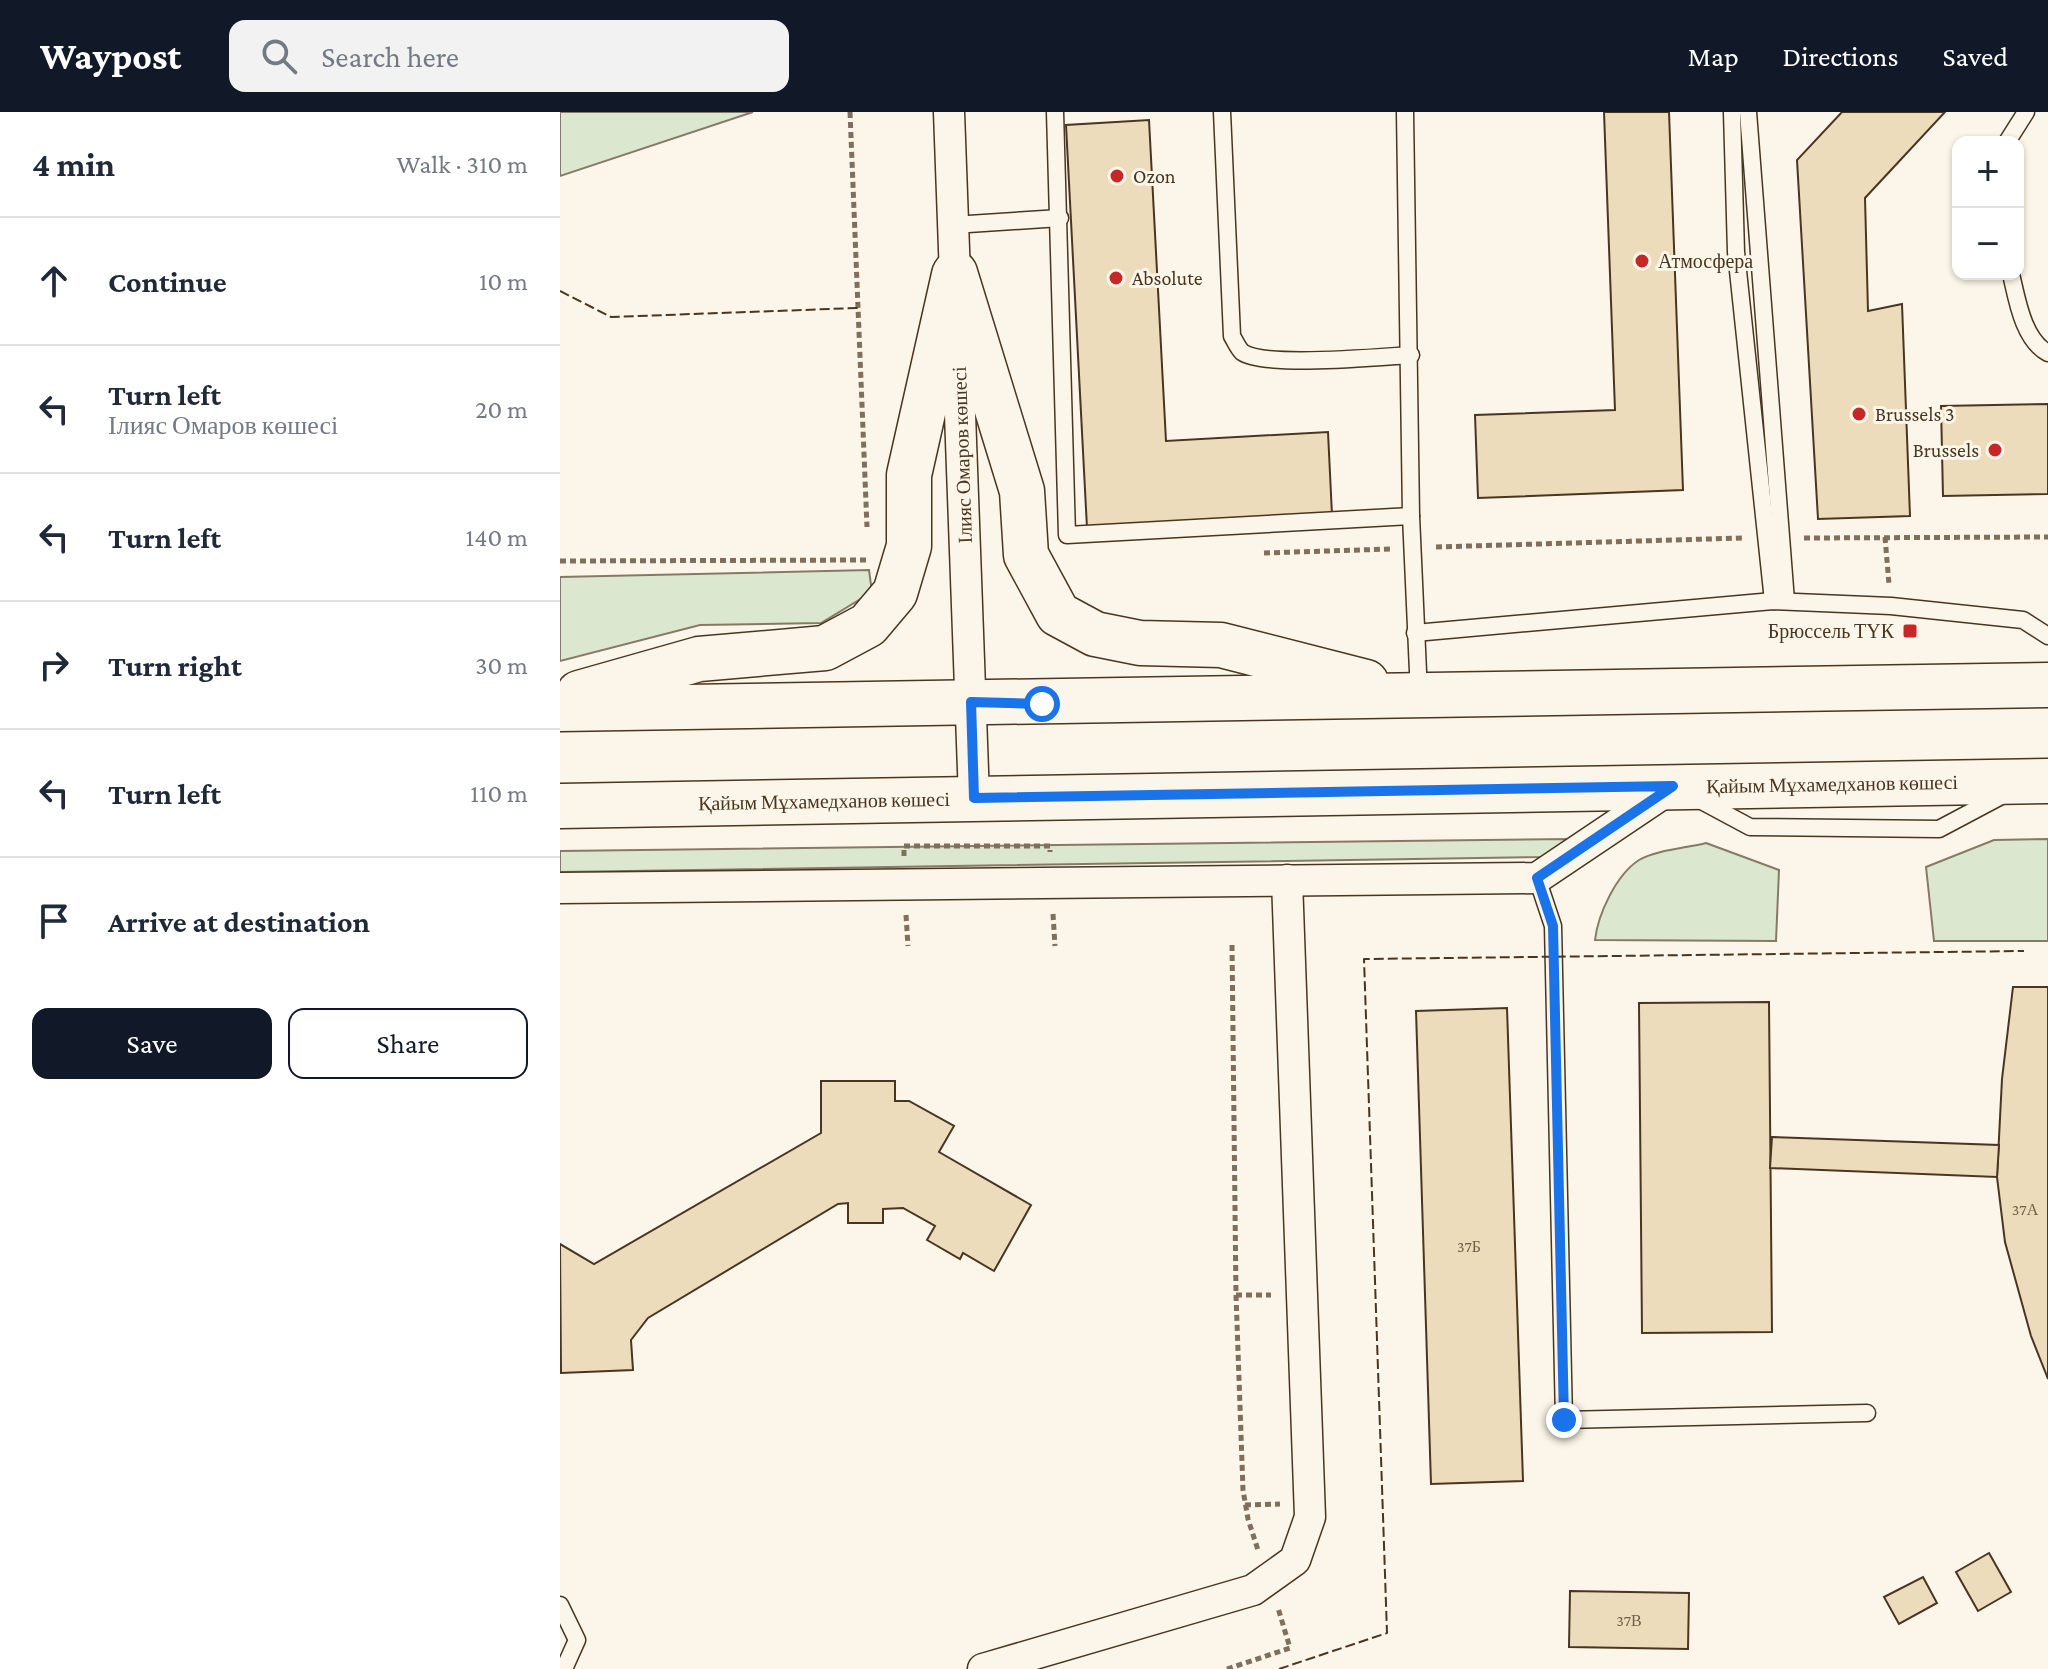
<!DOCTYPE html>
<html lang="en">
<head>
<meta charset="utf-8">
<style>
	body { margin:0; font-family:"Crimson Pro",serif; background:#f2f2f3; color:#1f2937 }
	.controls { position:absolute; right:24px; top:24px; display:grid; overflow:hidden; border-radius:16px; box-shadow:0 2px 6px #0004 }
	.controls button { width:72px; height:72px; display:grid; place-items:center; padding:0; border:0; border-bottom:2px solid #e0e1e3; background:#fff; color:#1f2937; font:40px sans-serif }
	.stop { position:absolute; width:24px; height:24px; margin:-18px; border:6px solid #1a73e8; border-radius:50%; background:#fff }
	.stop.end { background:#1a73e8; border-color:#fff; box-shadow:0 2px 8px #0008 }
	.list { margin:0; padding:0; list-style:none }
	h2 { display:flex; justify-content:space-between; align-items:center; height:104px; margin:0; padding:0 32px; font-size:34px }
	h2 small { font-size:26px; font-weight:400; color:#747a83 }
	.list li { display:grid; grid-template-columns:52px 1fr auto; gap:24px; align-items:center; box-sizing:border-box; height:128px; padding:0 32px; border-top:2px solid #e0e1e3 }
	.list b { display:block; font-size:30px; white-space:nowrap }
	.list p { margin:0; font-size:26px; white-space:nowrap; color:#747a83 }
	.list em { font-size:26px; font-style:normal; color:#747a83 }
	.actions { display:flex; gap:16px; padding:24px 32px }
	.actions a { flex:1; padding:18px 0; border:2px solid #111827; border-radius:16px; text-align:center; font-size:28px; color:#111827 }
	.actions .main { background:#111827; color:#fff }
	.icon { flex:none; width:44px; height:44px; fill:none; stroke:currentColor; stroke-width:2; stroke-linecap:round; stroke-linejoin:round }
	.map { position:relative; flex:none; width:1488px; height:1557px; overflow:hidden }
	header { display:flex; align-items:center; gap:48px; box-sizing:border-box; height:112px; padding:0 40px; background:#111827; color:#fff }
	header strong { font-size:38px }
	nav { display:flex; gap:44px; margin-inline-start:auto; font-size:28px }
	.search { width:560px; height:72px; background:#f2f2f3; display:flex; align-items:center; gap:20px; box-sizing:border-box; padding:0 28px; border-radius:16px; color:#747a83; font-size:30px }
	main { display:flex }
	aside { flex:1; background:#fff }
	.map>svg:first-child { display:block }
	.green { fill:#dce7d0; stroke:#887966; stroke-width:2 }
	.building { fill:#ecdcbc; stroke:#4a3520; stroke-width:2 }
	.lines { fill:none; stroke-linecap:round; stroke-linejoin:round }
	.service-casing { stroke:#4a3520; stroke-width:19 }
	.minor-casing { stroke:#4a3520; stroke-width:33 }
	.secondary-casing { stroke:#4a3520; stroke-width:47 }
	.path { stroke:#7f6f5c; stroke-width:5; stroke-dasharray:6 4; stroke-linecap:butt }
	.service { stroke:#fbf6e9; stroke-width:16 }
	.minor { stroke:#fbf6e9; stroke-width:30 }
	.secondary { stroke:#fbf6e9; stroke-width:44 }
	.fence { stroke:#4a3520; stroke-width:2; stroke-dasharray:10 4; stroke-linecap:butt }
	.route { stroke:#1a73e8; stroke-width:10 }
	.poi-dot { fill:#c62828; stroke:#fbf6e9; stroke-width:3 }
	.labels { text-anchor:middle; dominant-baseline:central; stroke-width:6; stroke-linejoin:round; paint-order:stroke }
	.number-label { font-size:16px; fill:#725f47 }
	.poi-label { font-size:20px; fill:#4a3520; stroke:#fbf6e9; text-anchor:start }
	.street-label { font-size:20px; fill:#4a3520; stroke:#fbf6e9 }
</style>
</head>
<body>
<header>
<strong>Waypost</strong>
<div class="search"><svg class="icon" aria-label="search" viewBox="0 0 24 24"><circle cx="10" cy="10" r="6"/><path d="M15 15l6 6"/></svg>Search here</div>
<nav><a>Map</a><a>Directions</a><a>Saved</a></nav>
</header>
<main>
<aside>
<h2>4 min<small>Walk · 310 m</small></h2>
<ul class="list">
<li><svg class="icon" aria-label="ahead" viewBox="0 0 24 24"><path d="M12 20V5M6 11l6-6 6 6"/></svg><div><b>Continue</b></div><em>10 m</em></li>
<li><svg class="icon" aria-label="left" viewBox="0 0 24 24"><path d="M17 20v-9H6M10 6l-5 5 5 5"/></svg><div><b>Turn left</b><p>Ілияс Омаров көшесі</p></div><em>20 m</em></li>
<li><svg class="icon" aria-label="left" viewBox="0 0 24 24"><path d="M17 20v-9H6M10 6l-5 5 5 5"/></svg><div><b>Turn left</b></div><em>140 m</em></li>
<li><svg class="icon" aria-label="right" viewBox="0 0 24 24"><path d="M7 20v-9h11M14 6l5 5-5 5"/></svg><div><b>Turn right</b></div><em>30 m</em></li>
<li><svg class="icon" aria-label="left" viewBox="0 0 24 24"><path d="M17 20v-9H6M10 6l-5 5 5 5"/></svg><div><b>Turn left</b></div><em>110 m</em></li>
<li><svg class="icon" aria-label="arrive" viewBox="0 0 24 24"><path d="M6 21V4h12l-3 4 3 4H6"/></svg><div><b>Arrive at destination</b></div></li>
</ul>
<div class="actions"><a class="main">Save</a><a>Share</a></div>
</aside>
<div class="map">
<svg width="1488" height="1557" viewBox="0 0 1488 1557">
	<rect width="100%" height="100%" fill="#fbf6e9"/>
	<g class="green">
		<polygon points="0,0 193,0 0,64"/>
		<polygon points="309,458 312,480 261,511 140,513 0,549 0,465"/>
		<polygon points="1008,727 984,745 0,760 0,739"/>
		<polygon points="1488,727 1488,829 1374,829 1366,755 1434,728"/>
		<path d="M1146,731L1219,758L1216,829L1035,828C1038,802 1056,763 1079,748C1096,738 1127,736 1146,731Z"/>
	</g>
	<g class="building">
		<polygon points="1044,0 1109,0 1123,378 918,386 915,303 1055,298"/>
		<polygon points="1282,0 1385,0 1305,86 1308,199 1342,192 1350,404 1258,407 1237,48"/>
		<polygon points="589,8 606,329 768,320 772,403 527,416 506,13"/>
		<polygon points="1488,292 1488,382 1383,384 1381,294"/>
		<polygon points="1453,875 1488,875 1488,1267 1471,1224 1445,1130 1437,1065 1442,967"/>
		<polygon points="1209,890 1212,1220 1082,1221 1079,891"/>
		<polygon points="947,896 963,1369 871,1372 856,899"/>
		<polygon points="261,969 335,969 335,989 349,989 394,1014 379,1040 471,1093 434,1159 403,1141 400,1147 367,1128 375,1114 343,1096 323,1097 323,1111 288,1111 288,1091 278,1092 88,1206 71,1228 73,1258 1,1261 0,1132 34,1152 261,1021"/>
		<polygon points="1212,1025 1439,1033 1437,1065 1210,1056"/>
		<polygon points="1429,1441 1451,1480 1418,1499 1396,1460"/>
		<polygon points="1363,1465 1377,1491 1339,1512 1324,1485"/>
		<polygon points="1010,1479 1129,1481 1128,1537 1009,1535"/>
	</g>
	<g class="lines">
		<g class="service-casing">
			<g id="service">
				<polyline points="495,0 507,423 851,404"/>
				<path d="M662,0L672,224C675,229 678,236 682,240C704,256 819,245 851,243"/>
				<polyline points="845,0 851,404 859,582"/>
				<polyline points="1172,0 1176,140 1213,489"/>
				<polyline points="1188,0 1226,489"/>
				<polyline points="1447,30 1466,0"/>
				<polyline points="393,113 500,106"/>
				<path d="M1451,162C1457,187 1463,228 1488,241"/>
				<polyline points="855,521 1213,489 1331,494 1463,508 1488,524"/>
				<polyline points="1136,686 1190,715 1379,717 1445,682"/>
				<polyline points="977,766 993,814 1004,1308 1307,1301"/>
				<polyline points="0,1493 17,1528 4,1557"/>
			</g>
		</g>
		<g class="minor-casing">
			<g id="minor">
				<polyline points="389,0 414,686"/>
				<polyline points="0,776 977,766 1111,676"/>
				<polyline points="423,1557 693,1478 735,1448 750,1405 727,768"/>
			</g>
		</g>
		<g class="secondary-casing">
			<g id="secondary">
				<polyline points="395,161 462,379 466,443 498,502 535,522 580,531 661,533 806,570"/>
				<polyline points="19,581 139,547 265,536 308,513 335,481 349,434 349,363 394,163"/>
				<polyline points="0,597 1488,573"/>
				<polyline points="0,694 1488,669"/>
			</g>
		</g>
		<g class="path">
			<polyline points="290,0 307,415"/>
			<polyline points="1325,425 1329,472"/>
			<polyline points="1244,426 1488,425"/>
			<polyline points="876,435 1182,426"/>
			<polyline points="704,441 830,437"/>
			<polyline points="0,449 307,448"/>
			<polyline points="344,744 344,734 490,734 490,740"/>
			<polyline points="493,802 495,834"/>
			<polyline points="346,803 348,834"/>
			<polyline points="672,833 676,1183 683,1378 688,1407 698,1438"/>
			<polyline points="676,1183 711,1183"/>
			<polyline points="685,1393 720,1392"/>
			<polyline points="667,1557 730,1536 718,1496"/>
		</g>
		<use href="#service" class="service"/>
		<use href="#minor" class="minor"/>
		<use href="#secondary" class="secondary"/>
		<g class="fence">
			<polyline points="0,179 51,205 297,196 297,191"/>
			<polyline points="719,1557 827,1521 804,847 1464,839"/>
		</g>
	</g>
	<g class="lines">
		<polyline class="route" points="482,592 411,590 414,686 1113,674 977,766 993,814 1004,1308"/>
	</g>
	<g class="poi-dot">
		<circle cx="557" cy="64" r="8"/>
		<circle cx="1082" cy="149" r="8"/>
		<circle cx="556" cy="166" r="8"/>
		<circle cx="1299" cy="302" r="8"/>
		<circle cx="1435" cy="338" r="8"/>
		<rect x="1342" y="511" width="16" height="16" rx="4"/>
	</g>
	<g class="labels">
		<g class="number-label">
			<text x="1465" y="1097">37А</text>
			<text x="909" y="1134">37Б</text>
			<text x="1069" y="1508">37В</text>
		</g>
		<g class="poi-label">
			<text x="573" y="64">Ozon</text>
			<text x="1098" y="149">Атмосфера</text>
			<text x="572" y="166">Absolute</text>
			<text x="1315" y="302">Brussels 3</text>
			<text x="1419" y="338" text-anchor="end">Brussels</text>
			<text x="1334" y="519" text-anchor="end">Брюссель ТҮК</text>
		</g>
		<g class="street-label">
			<text transform="translate(402 343) rotate(-92)">Ілияс Омаров көшесі</text>
			<text transform="translate(1272 672) rotate(-1)">Қайым Мұхамедханов көшесі</text>
			<text transform="translate(264 689) rotate(-1)">Қайым Мұхамедханов көшесі</text>
		</g>
	</g>
</svg>
<div class="controls">
<button>+</button>
<button>−</button>
</div>
<div class="stop" style="left:482px;top:592px"></div>
<div class="stop end" style="left:1004px;top:1308px"></div>
</div>
</main>
</body>
</html>
